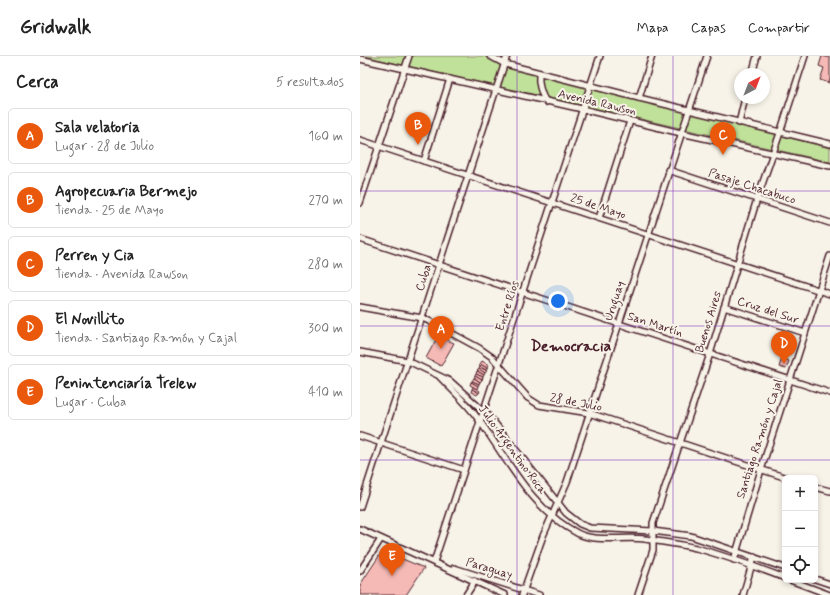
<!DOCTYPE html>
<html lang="es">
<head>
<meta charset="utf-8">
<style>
	body { margin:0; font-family:Mynerve,sans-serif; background:#f6f6f6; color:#222 }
	.controls { position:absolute; right:12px; bottom:12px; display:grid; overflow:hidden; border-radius:6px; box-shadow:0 2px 6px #0003 }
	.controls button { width:36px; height:36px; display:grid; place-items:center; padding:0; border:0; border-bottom:1px solid #e0e0e0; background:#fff; color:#222; font:20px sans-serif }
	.compass { position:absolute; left:374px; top:12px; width:36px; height:36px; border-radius:50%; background:#fff; box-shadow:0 2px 6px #0003; rotate:42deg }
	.you { position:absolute; left:198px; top:245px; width:14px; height:14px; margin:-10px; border:3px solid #fff; border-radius:50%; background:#1a73e8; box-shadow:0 0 0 6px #1a73e833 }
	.badge { display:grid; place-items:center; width:26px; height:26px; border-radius:50%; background:#ea580c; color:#fff; font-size:13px; font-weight:700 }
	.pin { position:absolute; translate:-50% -33px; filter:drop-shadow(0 1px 2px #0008) }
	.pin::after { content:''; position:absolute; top:21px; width:14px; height:12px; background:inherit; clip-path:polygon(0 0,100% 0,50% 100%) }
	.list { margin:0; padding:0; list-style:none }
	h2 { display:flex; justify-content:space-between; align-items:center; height:52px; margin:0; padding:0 16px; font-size:17px }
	h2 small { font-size:13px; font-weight:400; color:#767676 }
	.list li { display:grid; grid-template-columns:26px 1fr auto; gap:12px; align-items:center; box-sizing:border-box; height:56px; margin:0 8px 8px; padding:0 8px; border:1px solid #e0e0e0; border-radius:6px }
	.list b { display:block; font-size:15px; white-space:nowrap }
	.list p { margin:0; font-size:13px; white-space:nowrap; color:#767676 }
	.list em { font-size:13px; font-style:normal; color:#767676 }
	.icon { flex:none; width:22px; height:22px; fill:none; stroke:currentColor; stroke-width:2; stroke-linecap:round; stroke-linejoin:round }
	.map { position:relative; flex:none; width:470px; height:539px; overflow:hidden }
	header { display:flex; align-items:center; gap:24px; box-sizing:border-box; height:56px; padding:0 20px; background:#fff; border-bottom:1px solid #e0e0e0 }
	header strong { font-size:19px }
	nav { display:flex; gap:22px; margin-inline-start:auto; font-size:14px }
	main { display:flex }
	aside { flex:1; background:#fff }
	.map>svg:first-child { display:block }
	.green { fill:#c0e19a; stroke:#858062 }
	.building { fill:#f6bab6; stroke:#4a1f2b }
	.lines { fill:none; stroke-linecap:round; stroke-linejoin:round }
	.minor-casing { stroke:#4a1f2b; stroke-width:8 }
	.minor { stroke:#f7f3e8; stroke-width:5 }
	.grid { fill:none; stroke:#7b2cbf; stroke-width:1; stroke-opacity:0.55 }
	.labels { text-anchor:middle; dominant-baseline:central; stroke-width:4; stroke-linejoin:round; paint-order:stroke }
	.street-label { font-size:12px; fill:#4a1f2b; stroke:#f7f3e8 }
	.district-label { font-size:16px; font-weight:bold; fill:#4a1f2b; stroke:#f7f3e8 }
</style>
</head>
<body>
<header>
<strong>Gridwalk</strong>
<nav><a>Mapa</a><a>Capas</a><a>Compartir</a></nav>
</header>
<main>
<aside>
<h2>Cerca<small>5 resultados</small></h2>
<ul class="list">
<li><span class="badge">A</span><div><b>Sala velatoria</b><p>Lugar · 28 de Julio</p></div><em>160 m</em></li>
<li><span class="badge">B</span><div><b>Agropecuaria Bermejo</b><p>Tienda · 25 de Mayo</p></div><em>270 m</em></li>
<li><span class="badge">C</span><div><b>Perren y Cia</b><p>Tienda · Avenida Rawson</p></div><em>280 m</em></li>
<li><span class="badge">D</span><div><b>El Novillito</b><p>Tienda · Santiago Ramón y Cajal</p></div><em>300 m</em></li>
<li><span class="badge">E</span><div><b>Penintenciaría Trelew</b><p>Lugar · Cuba</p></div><em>410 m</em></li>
</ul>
</aside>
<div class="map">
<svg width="470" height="539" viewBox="0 0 470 539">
	<rect width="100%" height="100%" fill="#f7f3e8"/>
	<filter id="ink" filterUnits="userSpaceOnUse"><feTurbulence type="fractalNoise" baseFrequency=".025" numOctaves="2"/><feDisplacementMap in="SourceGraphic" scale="8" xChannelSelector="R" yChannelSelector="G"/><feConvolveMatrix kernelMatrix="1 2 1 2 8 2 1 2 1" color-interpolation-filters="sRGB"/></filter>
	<g filter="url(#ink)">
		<polygon class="green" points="3,0 124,0 141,10 470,92 470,106"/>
		<g class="building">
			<polygon points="462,0 470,2 470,23 469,27 460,24 464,12 459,10"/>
			<polygon points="78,280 94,287 81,310 66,302"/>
			<polygon points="422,302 429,305 426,313 419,311"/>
			<polygon points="122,305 129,309 127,312 120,308"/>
			<polygon points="120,308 127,312 126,314 119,310"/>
			<polygon points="120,311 127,315 125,317 119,313"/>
			<polygon points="119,313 125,317 124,319 117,315"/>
			<polygon points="117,315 124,319 123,321 116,318"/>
			<polygon points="116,318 123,321 122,324 115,320"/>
			<polygon points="115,320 122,324 120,326 114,322"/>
			<polygon points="114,322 120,326 119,328 112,325"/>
			<polygon points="112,325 119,328 118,330 111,326"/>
			<polygon points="111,326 118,330 117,333 110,329"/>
			<polygon points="113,331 120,335 119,337 112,333"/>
			<polygon points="112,333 119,337 117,339 111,336"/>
			<polygon points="26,496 64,512 46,539 0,539 0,529 21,497"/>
		</g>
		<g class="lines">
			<g class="minor-casing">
				<g id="minor">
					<polyline points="130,0 145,8 279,42 470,88"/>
					<polyline points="0,3 222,53 321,77 470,110"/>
					<path d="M179,17C178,27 180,36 186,46"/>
					<polyline points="392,18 397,0"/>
					<polyline points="279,42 292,0"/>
					<polyline points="379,67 385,42"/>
					<polyline points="0,84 470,238"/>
					<polyline points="64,105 90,23"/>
					<polyline points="308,114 470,167"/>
					<polyline points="0,147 49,0"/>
					<polyline points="239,162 270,65"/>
					<polyline points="0,183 470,337"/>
					<polyline points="0,251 62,262 69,265 119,292 132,301 168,342 179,349 229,357 427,422"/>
					<polyline points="364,251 445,277"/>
					<polyline points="0,296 48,305 90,325 129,360 206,457 220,468 230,472 293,475 331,480 425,512"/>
					<path d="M80,321C93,335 108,348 119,364C148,404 171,453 217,477C235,487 265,480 285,483C302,486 319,488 336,492C366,500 396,511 425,522"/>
					<polyline points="0,380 104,414"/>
					<polyline points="455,431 470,435"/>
					<polyline points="0,451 147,0"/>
					<polyline points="0,473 145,539"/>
					<polyline points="374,504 401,414 470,200"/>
					<polyline points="74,506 240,0"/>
					<polyline points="94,512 179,539"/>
					<polyline points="0,515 21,483"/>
					<polyline points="455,523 470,528"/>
					<polyline points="430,524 470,539"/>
					<polyline points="106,539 115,525"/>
					<polyline points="162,539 183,480 207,426 347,0"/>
					<polyline points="278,539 293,494 293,467 350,298 397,143 420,77 445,0"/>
					<polyline points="383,539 394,501"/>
				</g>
			</g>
			<use href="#minor" class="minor"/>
		</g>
	</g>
	<path class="grid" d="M157,0V539M313,0V539M0,135H470M0,270H470M0,404H470"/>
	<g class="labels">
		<g class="street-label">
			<text transform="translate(237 47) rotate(13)">Avenida Rawson</text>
			<text transform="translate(392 131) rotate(18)">Pasaje Chacabuco</text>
			<text transform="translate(238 151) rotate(18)">25 de Mayo</text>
			<text transform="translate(64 222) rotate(-72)">Cuba</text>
			<text transform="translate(255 245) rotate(-72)">Uruguay</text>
			<text transform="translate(148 250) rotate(-72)">Entre Ríos</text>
			<text transform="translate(408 255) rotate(18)">Cruz del Sur</text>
			<text transform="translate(349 266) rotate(-73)">Buenos Aires</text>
			<text transform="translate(295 269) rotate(18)">San Martín</text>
			<text transform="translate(216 347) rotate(11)">28 de Julio</text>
			<text transform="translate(400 383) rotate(-72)">Santiago Ramón y Cajal</text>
			<text transform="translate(152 394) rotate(54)">Julio Argentino Roca</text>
			<text transform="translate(129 513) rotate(17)">Paraguay</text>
		</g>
		<g class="district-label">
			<text x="211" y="290">Democracia</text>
		</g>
	</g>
</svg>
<div class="controls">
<button>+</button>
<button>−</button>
<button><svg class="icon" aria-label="locate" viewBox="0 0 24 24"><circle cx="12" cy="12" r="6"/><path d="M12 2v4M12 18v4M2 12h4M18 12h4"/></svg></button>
</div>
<svg class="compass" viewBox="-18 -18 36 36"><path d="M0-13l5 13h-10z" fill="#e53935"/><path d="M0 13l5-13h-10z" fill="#767676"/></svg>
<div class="you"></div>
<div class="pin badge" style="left:81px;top:293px">A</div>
<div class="pin badge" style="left:58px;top:89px">B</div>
<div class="pin badge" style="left:363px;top:99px">C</div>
<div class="pin badge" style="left:424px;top:308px">D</div>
<div class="pin badge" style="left:32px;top:520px">E</div>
</div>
</main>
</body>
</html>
